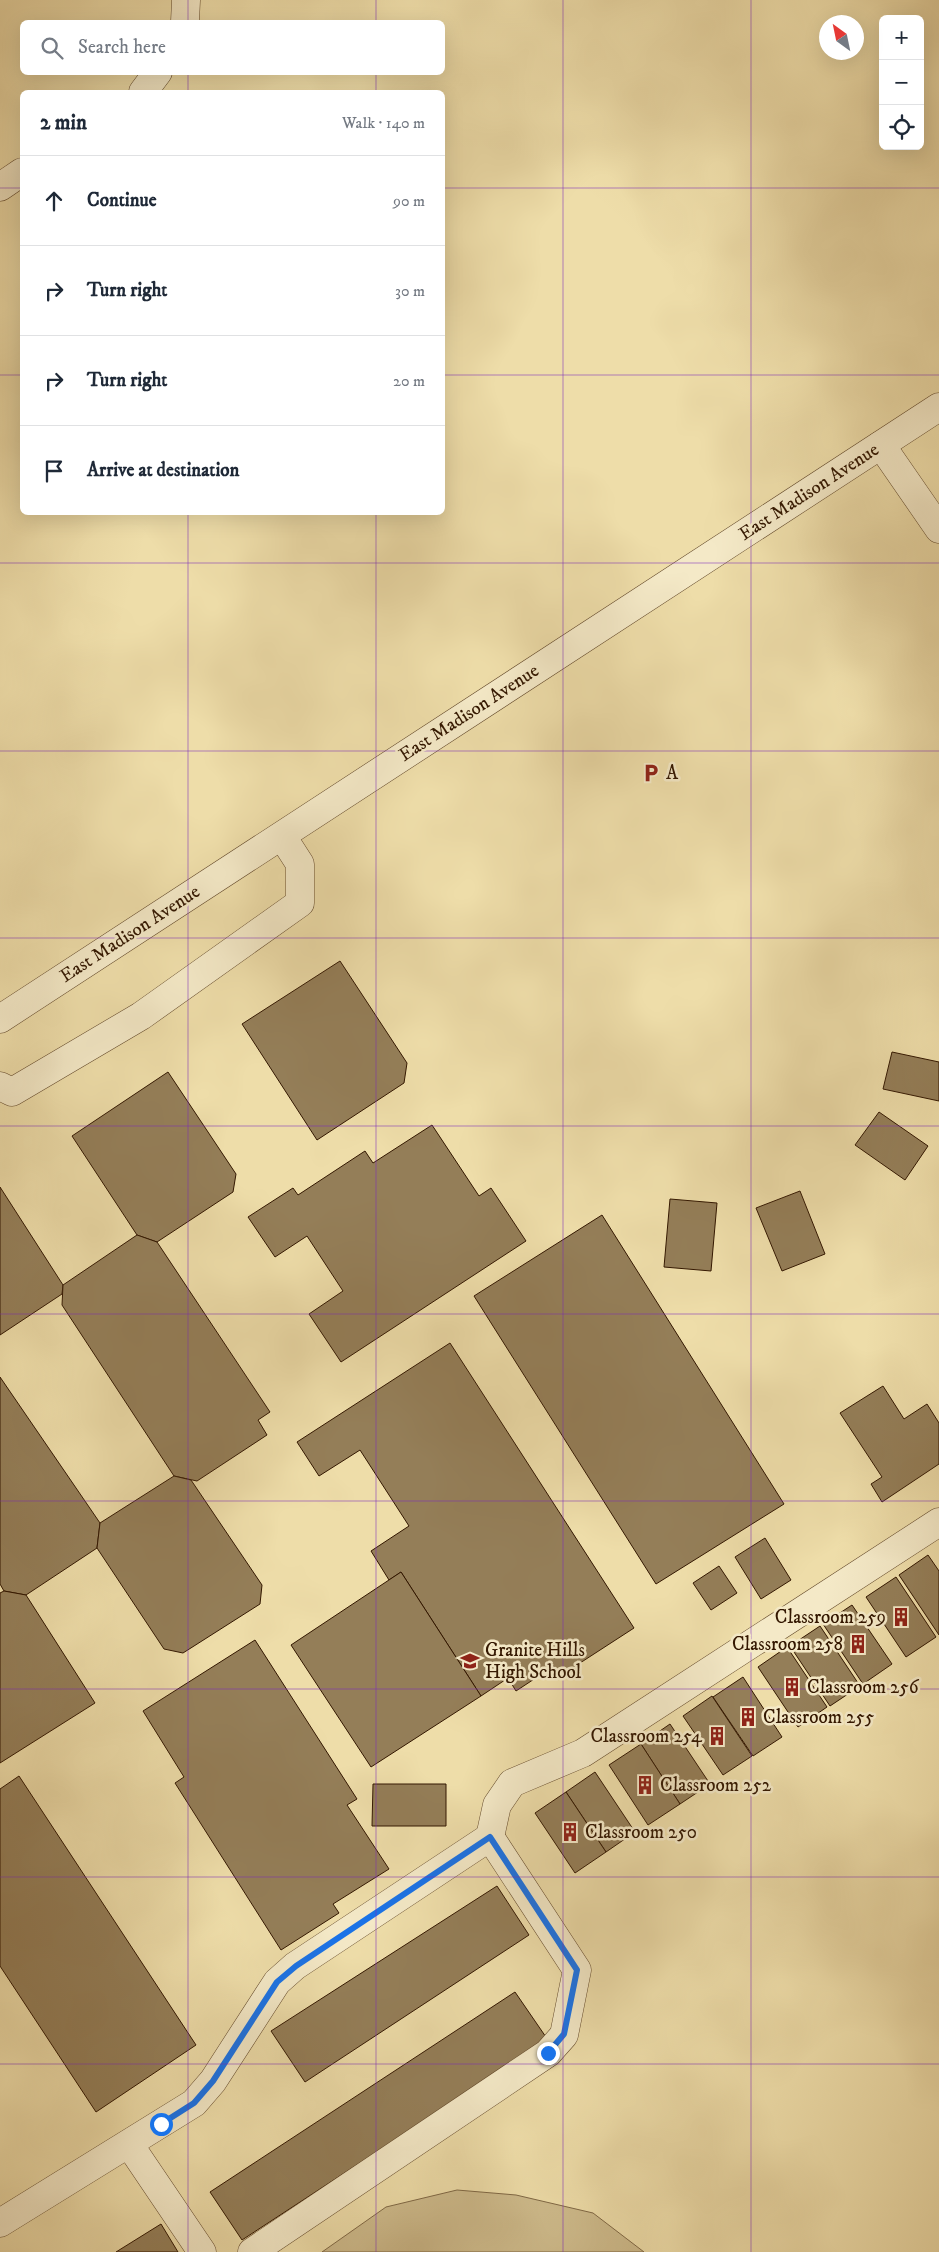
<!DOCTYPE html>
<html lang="en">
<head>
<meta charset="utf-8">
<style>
	body { margin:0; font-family:"IM FELL DW Pica",serif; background:#f6f6f7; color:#1f2937 }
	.controls { position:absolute; right:15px; top:15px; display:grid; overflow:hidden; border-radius:8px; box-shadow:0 5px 20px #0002 }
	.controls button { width:45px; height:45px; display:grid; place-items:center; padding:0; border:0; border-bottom:1px solid #e0e1e3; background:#fff; color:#1f2937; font:25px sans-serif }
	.compass { position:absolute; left:819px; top:15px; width:45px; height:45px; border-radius:50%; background:#fff; box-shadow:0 5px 20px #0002; rotate:327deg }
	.stop { position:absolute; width:15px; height:15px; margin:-11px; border:4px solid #1a73e8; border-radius:50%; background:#fff }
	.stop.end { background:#1a73e8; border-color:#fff; box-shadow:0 1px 5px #0008 }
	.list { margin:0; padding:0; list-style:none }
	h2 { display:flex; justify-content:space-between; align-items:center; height:65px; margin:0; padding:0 20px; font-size:21px }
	h2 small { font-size:16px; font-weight:400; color:#747a83 }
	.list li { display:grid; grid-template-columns:32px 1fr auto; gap:15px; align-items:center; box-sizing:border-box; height:90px; padding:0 20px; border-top:1px solid #e0e1e3 }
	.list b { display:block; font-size:19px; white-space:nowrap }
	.list em { font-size:16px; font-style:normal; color:#747a83 }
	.icon { flex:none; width:28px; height:28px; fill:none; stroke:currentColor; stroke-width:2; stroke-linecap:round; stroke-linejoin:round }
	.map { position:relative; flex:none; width:939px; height:2252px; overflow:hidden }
	.search { position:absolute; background:#fff; box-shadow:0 5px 20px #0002; left:20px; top:20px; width:425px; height:55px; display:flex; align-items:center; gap:12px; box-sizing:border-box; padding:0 18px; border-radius:8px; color:#747a83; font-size:19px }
	.panel { position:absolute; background:#fff; box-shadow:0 5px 20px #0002; left:20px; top:90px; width:425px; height:425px; border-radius:8px }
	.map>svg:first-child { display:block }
	.pitch { fill:#cebb8c; stroke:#806946 }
	.building { fill:#947e58; stroke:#331700 }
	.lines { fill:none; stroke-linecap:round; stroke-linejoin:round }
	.minor-casing { stroke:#62482a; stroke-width:29 }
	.minor { stroke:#f4e9c7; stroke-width:28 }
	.route { stroke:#1a73e8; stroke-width:6 }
	.grid { fill:none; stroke:#7b2cbf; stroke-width:1; stroke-opacity:0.55 }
	.labels { text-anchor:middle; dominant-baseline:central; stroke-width:5; stroke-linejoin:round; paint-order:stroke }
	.street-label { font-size:19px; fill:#331700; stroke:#f4e9c7 }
	.poi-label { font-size:19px; fill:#331700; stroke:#f4e9c7; text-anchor:start }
</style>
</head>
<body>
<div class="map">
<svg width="939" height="2252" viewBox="0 0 939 2252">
	<rect width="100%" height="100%" fill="#eedda9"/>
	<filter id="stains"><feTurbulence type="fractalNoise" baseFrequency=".004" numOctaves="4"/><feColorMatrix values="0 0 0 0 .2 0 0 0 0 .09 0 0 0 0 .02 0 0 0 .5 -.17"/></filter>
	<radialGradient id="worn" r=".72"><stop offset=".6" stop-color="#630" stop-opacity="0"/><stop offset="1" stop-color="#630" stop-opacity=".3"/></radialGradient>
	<polygon class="pitch" points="457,2190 516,2195 593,2213 644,2252 322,2252 386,2207"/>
	<g class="building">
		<polygon points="340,961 407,1063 404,1083 317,1140 242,1024"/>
		<polygon points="892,1052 939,1062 939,1101 883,1089"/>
		<polygon points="168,1072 236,1174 233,1192 157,1242 137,1235 72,1136"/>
		<polygon points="879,1112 928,1146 905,1180 855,1145"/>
		<polygon points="432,1125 479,1196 491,1188 526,1241 341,1362 309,1314 343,1291 307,1236 275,1257 248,1217 293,1188 298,1195 365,1151 373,1163"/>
		<polygon points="0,1187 63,1285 62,1294 0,1335"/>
		<polygon points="800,1191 825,1254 782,1271 756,1208"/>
		<polygon points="670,1199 717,1203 711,1271 664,1267"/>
		<polygon points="602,1215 784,1504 656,1584 474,1296"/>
		<polygon points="137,1235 157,1242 270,1412 258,1420 267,1435 197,1481 174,1476 62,1305 63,1285"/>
		<polygon points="450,1343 634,1628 560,1676 554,1666 516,1691 508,1678 481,1696 401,1572 389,1580 371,1551 409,1526 360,1450 319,1476 297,1442"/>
		<polygon points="0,1377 100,1523 97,1548 26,1595 4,1591 0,1584"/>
		<polygon points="883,1386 904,1419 927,1404 939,1423 939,1464 882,1502 871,1484 882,1477 840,1413"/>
		<polygon points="174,1476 191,1480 262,1585 260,1604 183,1653 164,1649 97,1548 100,1523"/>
		<polygon points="765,1538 791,1580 761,1599 735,1557"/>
		<polygon points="928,1555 939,1571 939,1635 899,1575"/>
		<polygon points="719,1566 737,1593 711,1610 693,1583"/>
		<polygon points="401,1572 481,1696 371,1767 291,1645"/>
		<polygon points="896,1577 936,1637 906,1657 866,1597"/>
		<polygon points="4,1591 26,1595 95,1703 0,1763 0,1593"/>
		<polygon points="852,1605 892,1664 863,1684 823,1624"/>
		<polygon points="820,1626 860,1686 830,1706 790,1646"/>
		<polygon points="255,1640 357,1799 347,1805 389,1869 333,1904 339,1913 281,1950 175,1783 184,1777 143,1711"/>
		<polygon points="787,1647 827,1707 798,1727 758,1667"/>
		<polygon points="743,1677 782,1737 753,1756 713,1697"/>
		<polygon points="712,1696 752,1756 723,1775 683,1716"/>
		<polygon points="670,1724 710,1784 680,1804 641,1744"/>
		<polygon points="641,1744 680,1804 648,1825 609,1765"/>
		<polygon points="595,1772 635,1832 606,1852 566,1792"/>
		<polygon points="19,1776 196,2045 96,2112 0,1966 0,1789"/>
		<polygon points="373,1784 446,1784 446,1826 372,1826"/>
		<polygon points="566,1792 606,1852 575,1873 535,1813"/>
		<polygon points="497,1886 529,1935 305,2082 271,2031"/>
		<polygon points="515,1992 548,2040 242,2240 210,2192"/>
		<polygon points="161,2224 178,2252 116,2252"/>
	</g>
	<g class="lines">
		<g class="minor-casing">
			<g id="minor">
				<polyline points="185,22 186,0"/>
				<polyline points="143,92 158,72"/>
				<polyline points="0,187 22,172"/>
				<polyline points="881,445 939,529"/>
				<polyline points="0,1019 939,407"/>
				<polyline points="0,1086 12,1092 141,1016 300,903 300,864 282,836"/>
				<polyline points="490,1837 497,1805 512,1783 583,1753 939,1522"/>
				<polyline points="129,2144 202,2252"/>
				<polyline points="0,2223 194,2103 213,2081 277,1982 295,1966 490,1837 577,1970 564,2035 548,2053 252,2252"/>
			</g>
		</g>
		<use href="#minor" class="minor"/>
	</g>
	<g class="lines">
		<polyline class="route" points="161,2124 194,2103 213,2081 277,1982 296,1966 490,1837 577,1970 564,2034 548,2053"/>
	</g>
	<path class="grid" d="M188,0V22M376,0V22M563,0V2252M751,0V2252M188,72V92M376,72V92M0,188H22M442,188H939M0,375H22M442,375H939M188,512V2252M376,512V2252M0,563H939M0,751H939M0,938H939M0,1126H939M0,1314H939M0,1501H939M0,1689H939M0,1877H939M0,2064H939"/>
	<defs>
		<g id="parking-bare" transform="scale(1.5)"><path d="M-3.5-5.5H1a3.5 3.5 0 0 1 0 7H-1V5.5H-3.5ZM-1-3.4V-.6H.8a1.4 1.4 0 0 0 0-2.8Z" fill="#8f2418" stroke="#f4e9c7" stroke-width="2.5" paint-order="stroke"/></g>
		<g id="building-bare" transform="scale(1.5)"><path d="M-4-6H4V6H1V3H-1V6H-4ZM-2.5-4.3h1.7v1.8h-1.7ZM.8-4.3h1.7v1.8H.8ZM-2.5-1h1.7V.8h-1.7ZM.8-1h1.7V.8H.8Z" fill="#8f2418" stroke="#f4e9c7" stroke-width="2.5" paint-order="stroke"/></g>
		<g id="school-bare" transform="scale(1.5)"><path d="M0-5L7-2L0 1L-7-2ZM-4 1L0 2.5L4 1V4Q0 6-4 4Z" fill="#8f2418" stroke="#f4e9c7" stroke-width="2.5" paint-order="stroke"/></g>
	</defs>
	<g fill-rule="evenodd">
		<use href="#parking-bare" x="651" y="773"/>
		<use href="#building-bare" x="901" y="1617"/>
		<use href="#building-bare" x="858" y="1644"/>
		<use href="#school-bare" x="470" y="1661"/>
		<use href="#building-bare" x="792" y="1687"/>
		<use href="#building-bare" x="748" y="1717"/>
		<use href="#building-bare" x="717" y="1736"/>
		<use href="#building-bare" x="645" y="1785"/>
		<use href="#building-bare" x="570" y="1832"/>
	</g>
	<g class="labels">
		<g class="street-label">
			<text transform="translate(809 492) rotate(-33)">East Madison Avenue</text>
			<text transform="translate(469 713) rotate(-33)">East Madison Avenue</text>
			<text transform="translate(130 934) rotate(-33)">East Madison Avenue</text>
		</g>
		<g class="poi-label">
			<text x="666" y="773">A</text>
			<text x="886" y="1617" text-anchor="end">Classroom 259</text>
			<text x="843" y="1644" text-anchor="end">Classroom 258</text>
			<text x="485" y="1650">Granite Hills<tspan x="485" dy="22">High School</tspan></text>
			<text x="807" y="1687">Classroom 256</text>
			<text x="763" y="1717">Classroom 255</text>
			<text x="702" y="1736" text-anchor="end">Classroom 254</text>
			<text x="660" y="1785">Classroom 252</text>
			<text x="585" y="1832">Classroom 250</text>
		</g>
	</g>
	<rect width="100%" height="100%" filter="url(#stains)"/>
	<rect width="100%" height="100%" fill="url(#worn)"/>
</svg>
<div class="controls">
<button>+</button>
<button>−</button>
<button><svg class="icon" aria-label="locate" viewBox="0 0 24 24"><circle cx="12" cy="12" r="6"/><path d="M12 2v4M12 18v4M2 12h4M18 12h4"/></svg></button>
</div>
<svg class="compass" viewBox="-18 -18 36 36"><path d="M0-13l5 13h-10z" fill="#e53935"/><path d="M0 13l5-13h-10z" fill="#747a83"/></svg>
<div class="stop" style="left:161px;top:2124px"></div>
<div class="stop end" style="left:548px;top:2053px"></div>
<div class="search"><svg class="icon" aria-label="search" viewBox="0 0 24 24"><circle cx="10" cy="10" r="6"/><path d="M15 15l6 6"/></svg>Search here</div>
<section class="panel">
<h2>2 min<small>Walk · 140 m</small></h2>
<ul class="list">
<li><svg class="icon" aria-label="ahead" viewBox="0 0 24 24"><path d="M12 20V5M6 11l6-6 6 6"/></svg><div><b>Continue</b></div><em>90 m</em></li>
<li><svg class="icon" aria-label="right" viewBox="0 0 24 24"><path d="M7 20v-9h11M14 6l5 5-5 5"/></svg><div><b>Turn right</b></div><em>30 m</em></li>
<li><svg class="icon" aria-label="right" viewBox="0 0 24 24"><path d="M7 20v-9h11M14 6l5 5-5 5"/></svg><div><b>Turn right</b></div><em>20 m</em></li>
<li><svg class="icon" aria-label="arrive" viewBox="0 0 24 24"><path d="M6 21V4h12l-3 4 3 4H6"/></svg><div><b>Arrive at destination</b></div></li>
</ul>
</section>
</div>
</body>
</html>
